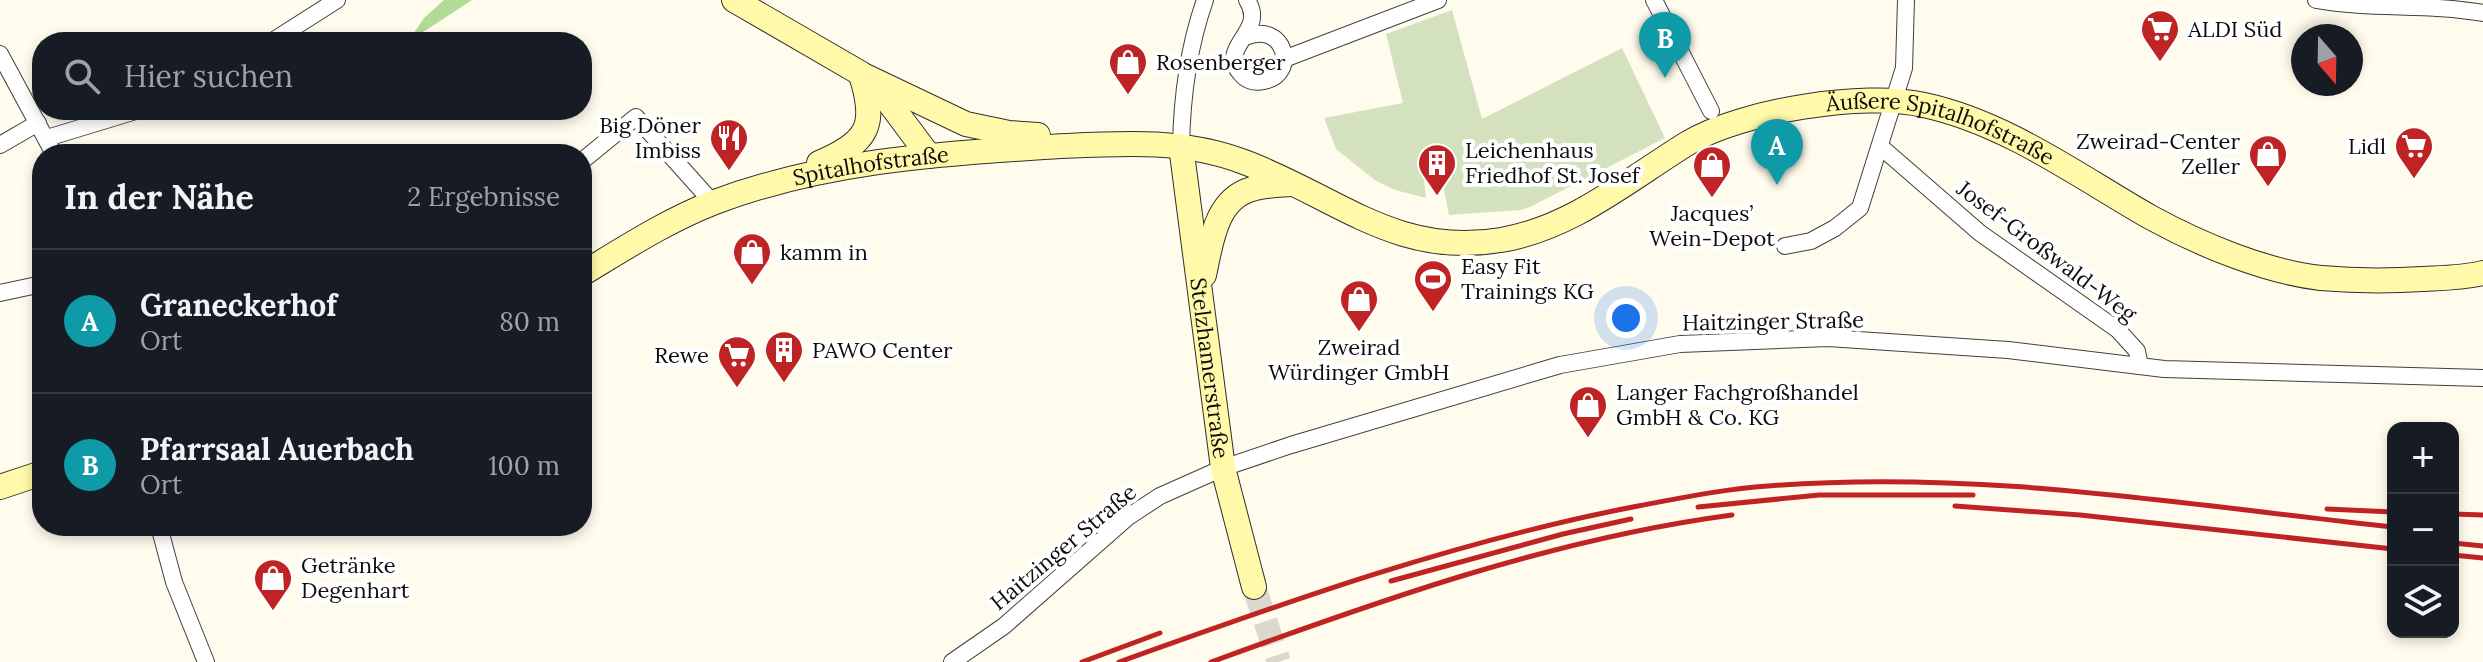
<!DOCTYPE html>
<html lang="de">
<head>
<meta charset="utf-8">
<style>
	body { margin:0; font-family:Lora,serif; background:#242831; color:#f1f3f6 }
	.controls { position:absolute; right:24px; bottom:24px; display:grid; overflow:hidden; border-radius:16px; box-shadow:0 4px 12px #0003 }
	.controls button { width:72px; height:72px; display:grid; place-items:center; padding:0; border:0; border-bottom:2px solid #363941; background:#171b24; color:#f1f3f6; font:40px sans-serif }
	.compass { position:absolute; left:2291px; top:24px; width:72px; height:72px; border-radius:50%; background:#171b24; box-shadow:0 4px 12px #0003; rotate:160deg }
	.you { position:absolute; left:1626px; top:318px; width:28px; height:28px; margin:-20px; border:6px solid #fff; border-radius:50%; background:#1a73e8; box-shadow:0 0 0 12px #1a73e833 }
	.badge { display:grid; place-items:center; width:52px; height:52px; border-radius:50%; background:#db9597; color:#fff; font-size:26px; font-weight:700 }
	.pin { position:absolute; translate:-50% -66px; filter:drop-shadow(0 2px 4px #0008) }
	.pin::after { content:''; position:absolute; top:42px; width:28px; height:24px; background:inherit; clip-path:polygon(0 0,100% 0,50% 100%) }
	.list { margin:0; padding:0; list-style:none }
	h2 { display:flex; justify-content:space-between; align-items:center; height:104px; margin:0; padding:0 32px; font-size:34px }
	h2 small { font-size:26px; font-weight:400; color:#9ea1a6 }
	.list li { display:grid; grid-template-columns:52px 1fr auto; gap:24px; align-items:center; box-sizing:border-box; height:144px; padding:0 32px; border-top:2px solid #363941 }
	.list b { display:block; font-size:30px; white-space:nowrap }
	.list p { margin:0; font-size:26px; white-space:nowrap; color:#9ea1a6 }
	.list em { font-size:26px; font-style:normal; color:#9ea1a6 }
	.icon { flex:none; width:44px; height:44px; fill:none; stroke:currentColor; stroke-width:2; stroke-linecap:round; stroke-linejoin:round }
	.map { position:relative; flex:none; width:2483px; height:662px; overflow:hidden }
	.search { position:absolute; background:#171b24; box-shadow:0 4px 12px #0003; left:32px; top:32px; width:560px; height:88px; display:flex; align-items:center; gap:20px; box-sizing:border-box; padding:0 28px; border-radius:32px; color:#9ea1a6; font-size:30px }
	.panel { position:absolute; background:#171b24; box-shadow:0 4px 12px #0003; left:32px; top:144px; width:560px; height:392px; border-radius:32px }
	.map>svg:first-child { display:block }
	.forest { fill:#b2db96 }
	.cemetery { fill:#d4e1bf }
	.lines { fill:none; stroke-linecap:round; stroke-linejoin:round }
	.secondary-tunnel { stroke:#dbd8cc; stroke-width:24; stroke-dasharray:24 12; stroke-linecap:butt }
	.street-casing { stroke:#404040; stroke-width:18 }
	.secondary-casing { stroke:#2f2f2f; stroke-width:26 }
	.street { stroke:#fff; stroke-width:16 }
	.secondary { stroke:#fff9a9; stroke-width:24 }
	.rail { stroke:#c02323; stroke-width:5 }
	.labels { text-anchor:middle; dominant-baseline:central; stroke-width:8; stroke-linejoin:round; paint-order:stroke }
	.poi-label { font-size:22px; fill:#0d0d0d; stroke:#fff; text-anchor:start }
	.street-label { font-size:22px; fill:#0d0d0d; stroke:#fff }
</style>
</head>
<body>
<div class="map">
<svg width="2483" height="662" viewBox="0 0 2483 662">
	<rect width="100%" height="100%" fill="#fffcee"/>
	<polygon class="forest" points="444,0 472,0 408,42 424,18"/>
	<polygon class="cemetery" points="1452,10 1482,119 1622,48 1665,138 1530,207 1521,210 1449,215 1441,176 1424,180 1426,198 1395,190 1376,181 1336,149 1324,118 1403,103 1386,34"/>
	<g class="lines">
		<polyline class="secondary-tunnel" points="1254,587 1279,662"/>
		<g class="street-casing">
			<g id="street">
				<polyline points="1654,0 1711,111"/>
				<path d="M2316,0C2371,10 2428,3 2483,13"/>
				<path d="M1245,37C1285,20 1299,74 1264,81C1255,83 1247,81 1241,74C1216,47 1268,32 1247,0"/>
				<polyline points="271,42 337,0"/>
				<polyline points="0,54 54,154"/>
				<polyline points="1284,59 1438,0"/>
				<polyline points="47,138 139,110"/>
				<polyline points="0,145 38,123"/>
				<path d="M1181,146C1182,95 1188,48 1205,0"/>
				<polyline points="1881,147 1980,233 2118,330 2137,351 2140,366"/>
				<polyline points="582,161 636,117 713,203"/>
				<polyline points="1785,246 1811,241 1835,228 1860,208 1904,68 1906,0"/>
				<polyline points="0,293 42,284"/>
				<polyline points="159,526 174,582 206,662"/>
				<polyline points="952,662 1004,626 1128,517 1160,496 1223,468 1291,445 1560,365 1680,344 1828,338 2008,350 2164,369 2483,378"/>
			</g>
		</g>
		<g class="secondary-casing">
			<g id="secondary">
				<polyline points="734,0 860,73 885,97 929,156"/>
				<polyline points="861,74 966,124 1009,133 1038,135"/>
				<path id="s1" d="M1181,146L1223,468L1254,587"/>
				<path d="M819,163C869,142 877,125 861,75"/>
				<path id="s2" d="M582,274C625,248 668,220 715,202C821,162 933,154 1044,147C1112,144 1179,137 1244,162C1334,195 1396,258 1501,240C1572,228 1628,180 1688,143C1741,111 1864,91 1924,105C2007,123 2078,176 2150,217C2199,244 2266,272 2321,278C2355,281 2390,281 2423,279C2443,278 2463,278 2483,273"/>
				<path d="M1204,275C1211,244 1215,199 1252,189C1264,185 1279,185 1291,184"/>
				<polyline points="0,487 42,473"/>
			</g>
		</g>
		<use href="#street" class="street"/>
		<use href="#secondary" class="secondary"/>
		<g class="rail">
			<polyline points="1955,506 2080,515 2393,549"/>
			<polyline points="1698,507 1819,495 1973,495"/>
			<polyline points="2327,509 2393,512"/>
			<polyline points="2453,514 2483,515"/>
			<polyline points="2453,543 2483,546"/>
			<polyline points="2453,555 2483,558"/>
			<polyline points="1391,581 1563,534 1631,519"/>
			<polyline points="1082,662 1160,633"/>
			<path d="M1119,662C1289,601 1460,540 1638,506C1681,498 1724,489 1768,486C1977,469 2186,505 2393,527"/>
			<path d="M1211,662C1381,600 1552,539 1732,515"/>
		</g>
	</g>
	<defs>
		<g id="supermarket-pin" transform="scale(2)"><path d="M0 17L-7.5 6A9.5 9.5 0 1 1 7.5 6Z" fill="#c02323" stroke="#fff"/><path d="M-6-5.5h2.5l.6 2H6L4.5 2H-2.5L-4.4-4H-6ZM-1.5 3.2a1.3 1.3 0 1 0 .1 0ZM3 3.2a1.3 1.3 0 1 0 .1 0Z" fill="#fff"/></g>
		<g id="shop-pin" transform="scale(2)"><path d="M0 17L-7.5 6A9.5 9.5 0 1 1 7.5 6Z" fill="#c02323" stroke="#fff"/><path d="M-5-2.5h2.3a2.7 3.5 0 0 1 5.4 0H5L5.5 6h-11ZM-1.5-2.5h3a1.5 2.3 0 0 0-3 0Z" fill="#fff"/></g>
		<g id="restaurant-pin" transform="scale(2)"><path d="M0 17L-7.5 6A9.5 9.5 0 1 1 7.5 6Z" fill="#c02323" stroke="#fff"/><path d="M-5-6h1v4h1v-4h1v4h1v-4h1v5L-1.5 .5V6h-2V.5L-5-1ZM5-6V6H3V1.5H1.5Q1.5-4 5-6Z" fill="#fff"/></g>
		<g id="building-pin" transform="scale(2)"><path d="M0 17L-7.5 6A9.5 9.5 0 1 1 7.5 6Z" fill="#c02323" stroke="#fff"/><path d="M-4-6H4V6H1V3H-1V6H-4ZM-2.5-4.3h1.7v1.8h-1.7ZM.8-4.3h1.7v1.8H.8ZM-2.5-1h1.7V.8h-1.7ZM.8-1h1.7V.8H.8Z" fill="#fff"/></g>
		<g id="stadium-pin" transform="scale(2)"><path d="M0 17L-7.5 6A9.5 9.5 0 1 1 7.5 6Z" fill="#c02323" stroke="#fff"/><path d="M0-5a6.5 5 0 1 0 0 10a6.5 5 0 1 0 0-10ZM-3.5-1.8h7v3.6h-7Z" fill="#fff"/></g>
	</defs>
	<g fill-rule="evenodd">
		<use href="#supermarket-pin" x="2160" y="29"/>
		<use href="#shop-pin" x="1128" y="62"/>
		<use href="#restaurant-pin" x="729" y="138"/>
		<use href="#supermarket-pin" x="2414" y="146"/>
		<use href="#shop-pin" x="2268" y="154"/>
		<use href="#building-pin" x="1437" y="163"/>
		<use href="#shop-pin" x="1712" y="165"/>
		<use href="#shop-pin" x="752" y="252"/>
		<use href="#stadium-pin" x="1433" y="279"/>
		<use href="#shop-pin" x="1359" y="299"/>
		<use href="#building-pin" x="784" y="350"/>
		<use href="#supermarket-pin" x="737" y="355"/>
		<use href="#shop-pin" x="1588" y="405"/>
		<use href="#shop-pin" x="273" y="578"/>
	</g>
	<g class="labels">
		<g class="poi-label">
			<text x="2188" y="29">ALDI Süd</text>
			<text x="1156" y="62">Rosenberger</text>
			<text x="701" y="125" text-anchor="end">Big Döner<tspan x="701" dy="25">Imbiss</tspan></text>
			<text x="2240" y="141" text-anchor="end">Zweirad-Center<tspan x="2240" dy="25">Zeller</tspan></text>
			<text x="2386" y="146" text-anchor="end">Lidl</text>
			<text x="1465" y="150">Leichenhaus<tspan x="1465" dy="25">Friedhof St. Josef</tspan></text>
			<text x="1712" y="213" text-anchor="middle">Jacques’<tspan x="1712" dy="25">Wein-Depot</tspan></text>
			<text x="780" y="252">kamm in</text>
			<text x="1461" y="266">Easy Fit<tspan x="1461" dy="25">Trainings KG</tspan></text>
			<text x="1359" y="347" text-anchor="middle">Zweirad<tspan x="1359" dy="25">Würdinger GmbH</tspan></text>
			<text x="812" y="350">PAWO Center</text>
			<text x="709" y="355" text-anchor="end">Rewe</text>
			<text x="1616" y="392">Langer Fachgroßhandel<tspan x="1616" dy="25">GmbH &amp; Co. KG</tspan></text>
			<text x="301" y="565">Getränke<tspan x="301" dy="25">Degenhart</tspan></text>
		</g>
		<g class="street-label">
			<text stroke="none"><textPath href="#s2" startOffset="1438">Äußere Spitalhofstraße</textPath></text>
			<text stroke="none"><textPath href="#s2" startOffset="312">Spitalhofstraße</textPath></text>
			<text transform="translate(2047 251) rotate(37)">Josef-Großwald-Weg</text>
			<text transform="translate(1773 321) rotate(-1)">Haitzinger Straße</text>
			<text stroke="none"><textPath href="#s1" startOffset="224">Stelzhamerstraße</textPath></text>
			<text transform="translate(1063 547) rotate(-40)">Haitzinger Straße</text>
		</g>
	</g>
</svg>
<div class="controls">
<button>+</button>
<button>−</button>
<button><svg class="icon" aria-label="layers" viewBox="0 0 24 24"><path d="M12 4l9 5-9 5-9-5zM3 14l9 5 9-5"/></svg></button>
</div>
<svg class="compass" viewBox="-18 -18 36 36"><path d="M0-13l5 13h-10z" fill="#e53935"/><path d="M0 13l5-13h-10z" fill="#9ea1a6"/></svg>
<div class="you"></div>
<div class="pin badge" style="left:1777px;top:185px;background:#0f9aa8">A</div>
<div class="pin badge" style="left:1665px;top:78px;background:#0f9aa8">B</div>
<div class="search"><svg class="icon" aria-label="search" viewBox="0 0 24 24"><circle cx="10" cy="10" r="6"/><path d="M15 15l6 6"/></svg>Hier suchen</div>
<section class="panel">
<h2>In der Nähe<small>2 Ergebnisse</small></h2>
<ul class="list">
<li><span class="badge" style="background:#0f9aa8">A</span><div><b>Graneckerhof</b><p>Ort</p></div><em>80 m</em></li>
<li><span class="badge" style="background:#0f9aa8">B</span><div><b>Pfarrsaal Auerbach</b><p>Ort</p></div><em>100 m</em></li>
</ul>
</section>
</div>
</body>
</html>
